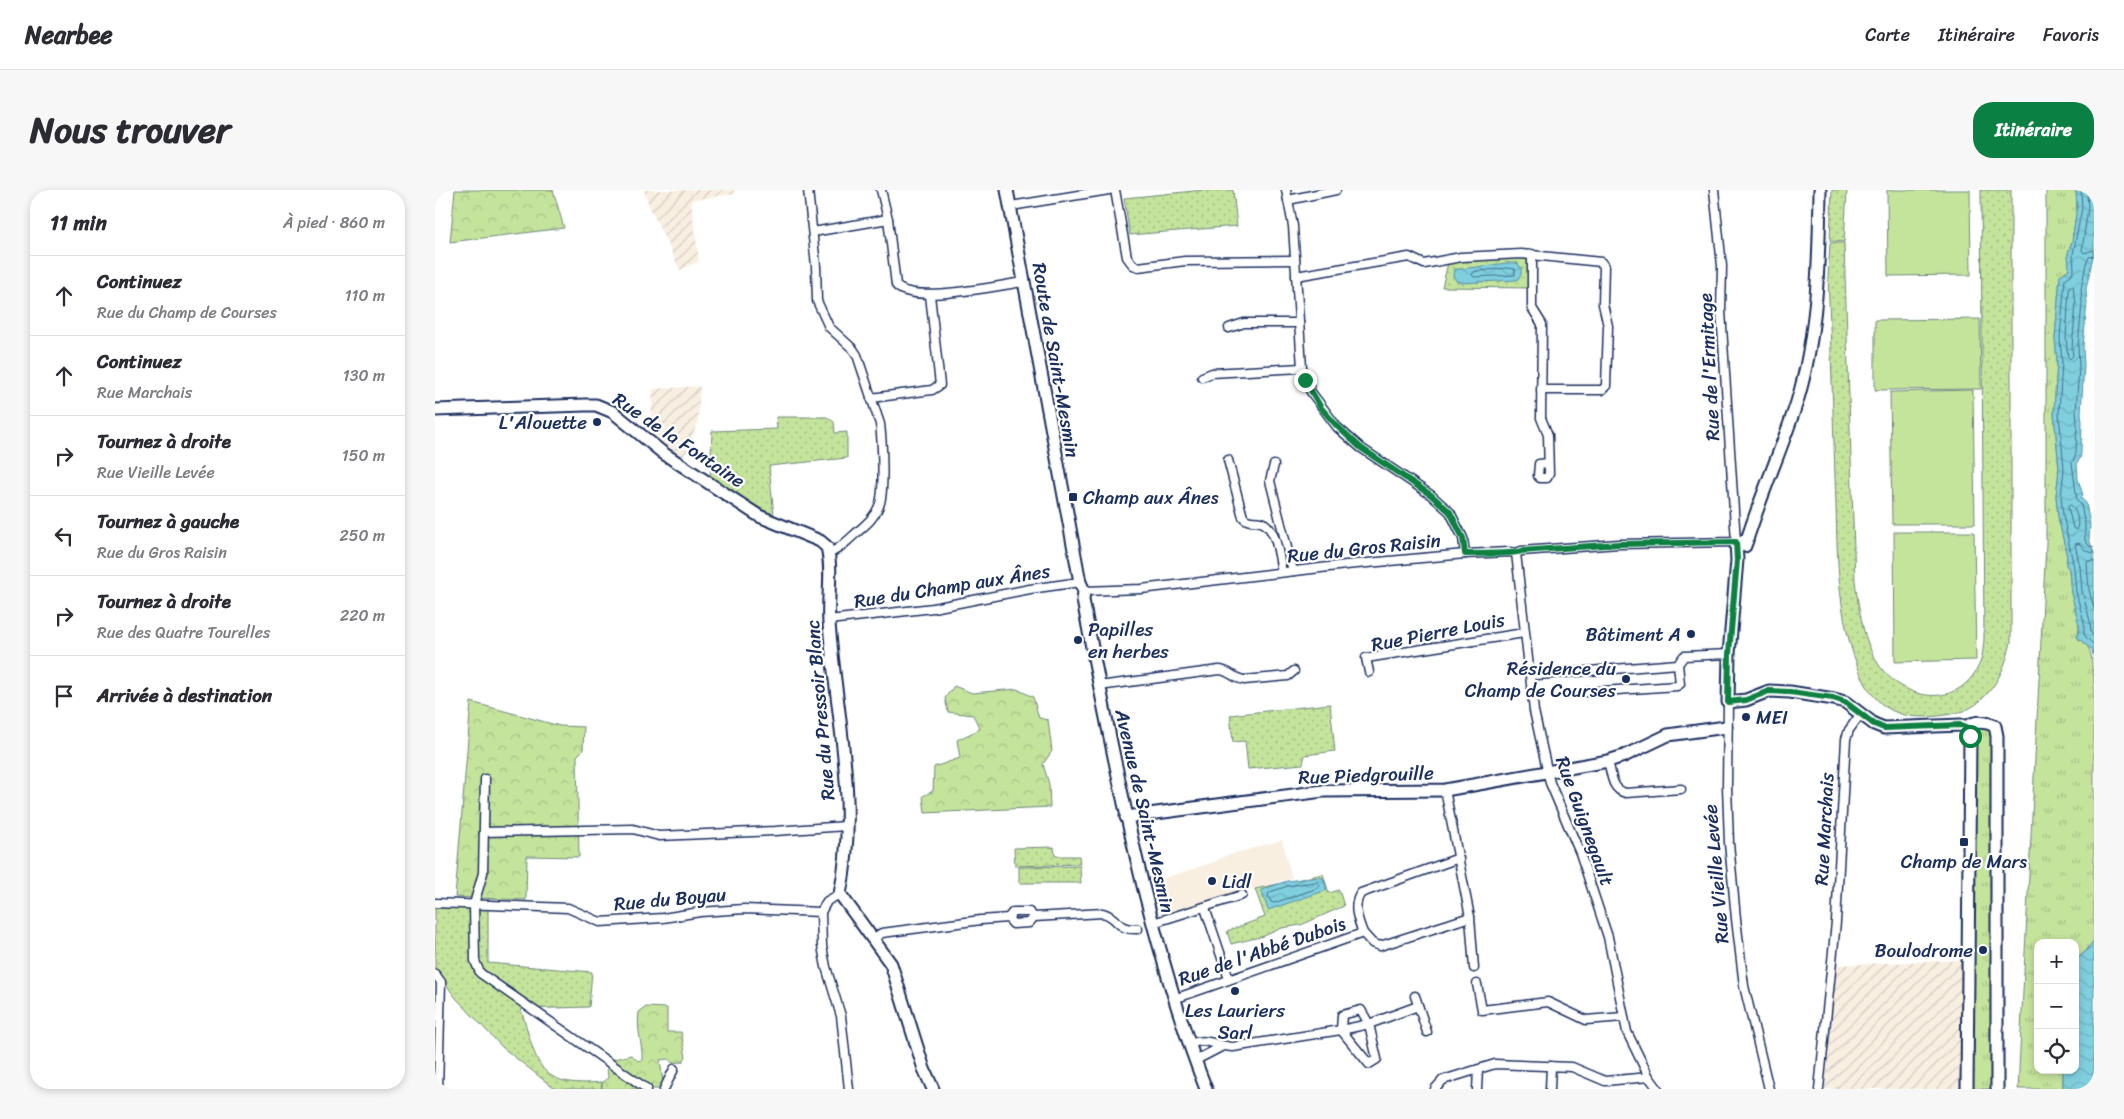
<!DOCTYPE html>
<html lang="fr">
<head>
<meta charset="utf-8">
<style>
	body { margin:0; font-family:Sriracha,sans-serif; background:#f7f7f7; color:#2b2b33 }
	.controls { position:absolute; right:15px; bottom:15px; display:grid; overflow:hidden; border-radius:10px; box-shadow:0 2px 8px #0003 }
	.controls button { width:45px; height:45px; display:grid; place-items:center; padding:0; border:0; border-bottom:1px solid #e1e1e2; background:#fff; color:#2b2b33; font:25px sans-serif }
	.stop { position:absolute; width:15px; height:15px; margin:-11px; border:4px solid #0b8043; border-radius:50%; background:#fff }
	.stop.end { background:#0b8043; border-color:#fff; box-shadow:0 1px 5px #0008 }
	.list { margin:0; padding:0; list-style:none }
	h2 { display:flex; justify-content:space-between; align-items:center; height:65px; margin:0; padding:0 20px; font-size:21px }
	h2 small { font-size:16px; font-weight:400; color:#7c7c81 }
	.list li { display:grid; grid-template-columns:32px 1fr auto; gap:15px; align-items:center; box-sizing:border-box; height:80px; padding:0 20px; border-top:1px solid #e1e1e2 }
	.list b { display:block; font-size:19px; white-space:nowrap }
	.list p { margin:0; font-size:16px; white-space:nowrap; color:#7c7c81 }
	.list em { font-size:16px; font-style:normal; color:#7c7c81 }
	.icon { flex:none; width:28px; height:28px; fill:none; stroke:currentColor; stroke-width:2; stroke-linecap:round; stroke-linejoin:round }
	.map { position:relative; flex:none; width:1659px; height:899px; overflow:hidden; border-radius:20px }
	header { display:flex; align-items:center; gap:30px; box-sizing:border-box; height:70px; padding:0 25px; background:#fff; border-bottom:1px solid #e1e1e2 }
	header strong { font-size:24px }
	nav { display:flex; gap:28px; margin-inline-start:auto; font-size:18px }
	.intro { display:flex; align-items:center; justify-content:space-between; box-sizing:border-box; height:120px; padding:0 30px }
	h1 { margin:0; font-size:35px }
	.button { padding:12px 22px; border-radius:20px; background:#0b8043; color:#fff; font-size:18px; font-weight:700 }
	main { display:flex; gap:30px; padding:0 30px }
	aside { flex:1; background:#fff; border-radius:20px; box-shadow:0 2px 8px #0003 }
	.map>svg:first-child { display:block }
	.built { fill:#f8efe1 }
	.industrial { fill:url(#industrial-furrows) }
	.grass { fill:url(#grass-dots); stroke:#70897c }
	.forest { fill:url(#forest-crowns); stroke:#70897c }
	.park { fill:url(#park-tufts); stroke:#70897c }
	.pitch { fill:#c4e39b; stroke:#70897c }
	.water { fill:url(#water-waves); stroke:#588fab }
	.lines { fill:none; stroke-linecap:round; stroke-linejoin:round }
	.shore { stroke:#436f91; stroke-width:1 }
	.street-casing { stroke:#1b2f5e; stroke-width:11 }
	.secondary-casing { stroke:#1b2f5e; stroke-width:15 }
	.street { stroke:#fff; stroke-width:8 }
	.secondary { stroke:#fff; stroke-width:11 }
	.route { stroke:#0b8043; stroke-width:6 }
	.poi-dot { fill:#1b2f5e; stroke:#fff; stroke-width:2 }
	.labels { text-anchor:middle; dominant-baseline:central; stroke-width:4.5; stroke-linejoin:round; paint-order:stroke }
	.street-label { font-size:19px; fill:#1b2f5e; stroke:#fff }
	.poi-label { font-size:19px; fill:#1b2f5e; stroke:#fff; text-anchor:end }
</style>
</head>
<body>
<header>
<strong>Nearbee</strong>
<nav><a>Carte</a><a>Itinéraire</a><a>Favoris</a></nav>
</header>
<div class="intro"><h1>Nous trouver</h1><a class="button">Itinéraire</a></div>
<main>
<aside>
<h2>11 min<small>À pied · 860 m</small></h2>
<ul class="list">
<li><svg class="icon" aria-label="ahead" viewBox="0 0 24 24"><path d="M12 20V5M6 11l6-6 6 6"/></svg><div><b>Continuez</b><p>Rue du Champ de Courses</p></div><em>110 m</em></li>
<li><svg class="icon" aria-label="ahead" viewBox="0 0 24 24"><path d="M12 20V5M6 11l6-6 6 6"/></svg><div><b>Continuez</b><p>Rue Marchais</p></div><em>130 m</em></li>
<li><svg class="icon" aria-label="right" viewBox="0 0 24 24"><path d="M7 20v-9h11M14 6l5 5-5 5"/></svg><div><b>Tournez à droite</b><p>Rue Vieille Levée</p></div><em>150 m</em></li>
<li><svg class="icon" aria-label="left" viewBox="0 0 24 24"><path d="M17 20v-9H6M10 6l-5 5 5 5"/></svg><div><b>Tournez à gauche</b><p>Rue du Gros Raisin</p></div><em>250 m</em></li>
<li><svg class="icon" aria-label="right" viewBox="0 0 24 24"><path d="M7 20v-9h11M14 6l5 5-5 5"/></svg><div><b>Tournez à droite</b><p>Rue des Quatre Tourelles</p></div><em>220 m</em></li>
<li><svg class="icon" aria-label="arrive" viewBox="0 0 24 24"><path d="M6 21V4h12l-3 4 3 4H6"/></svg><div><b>Arrivée à destination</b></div></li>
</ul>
</aside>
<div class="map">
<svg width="1659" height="899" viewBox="0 0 1659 899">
	<defs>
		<pattern id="industrial-furrows" width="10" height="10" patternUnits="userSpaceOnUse" patternTransform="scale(1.25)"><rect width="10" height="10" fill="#f8efe1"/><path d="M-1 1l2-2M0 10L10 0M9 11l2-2" fill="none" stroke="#d4cdc3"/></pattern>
		<pattern id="grass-dots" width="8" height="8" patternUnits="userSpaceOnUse" patternTransform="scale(1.25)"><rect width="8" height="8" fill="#c4e39b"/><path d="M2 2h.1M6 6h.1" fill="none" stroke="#a8c388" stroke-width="1.8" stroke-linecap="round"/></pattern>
		<pattern id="forest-crowns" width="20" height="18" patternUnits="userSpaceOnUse" patternTransform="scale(1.25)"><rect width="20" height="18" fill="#c4e39b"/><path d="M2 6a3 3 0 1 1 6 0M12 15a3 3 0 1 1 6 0" fill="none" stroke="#a8c388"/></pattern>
		<pattern id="park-tufts" width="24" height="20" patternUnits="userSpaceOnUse" patternTransform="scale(1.25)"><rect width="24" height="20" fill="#c4e39b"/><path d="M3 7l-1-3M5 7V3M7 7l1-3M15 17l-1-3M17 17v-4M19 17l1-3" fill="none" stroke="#a8c388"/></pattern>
		<pattern id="water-waves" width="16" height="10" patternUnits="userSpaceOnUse" patternTransform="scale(1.25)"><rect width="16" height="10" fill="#80cfde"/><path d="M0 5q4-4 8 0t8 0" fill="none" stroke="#6eb2c1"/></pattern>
	</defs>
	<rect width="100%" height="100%" fill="#fff"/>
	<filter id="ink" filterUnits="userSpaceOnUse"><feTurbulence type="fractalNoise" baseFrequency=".02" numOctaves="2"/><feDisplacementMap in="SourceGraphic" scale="10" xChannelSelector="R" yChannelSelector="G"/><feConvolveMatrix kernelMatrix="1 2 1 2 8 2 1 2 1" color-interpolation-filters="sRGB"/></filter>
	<g filter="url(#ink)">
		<polygon class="built" points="847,650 857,688 729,724 720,691 779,672 790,666"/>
		<g class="industrial">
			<polygon points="209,0 299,0 300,4 256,10 264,71 245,80 214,16"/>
			<polygon points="265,196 263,231 253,260 246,269 215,244 218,199"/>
			<polygon points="1526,770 1526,899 1390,899 1401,775"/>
		</g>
		<g class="grass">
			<polygon points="769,0 798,0 802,36 695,45 689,8"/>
			<polygon points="1397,0 1412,0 1409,52 1395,51"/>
			<path d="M1546,0H1576V452C1571,475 1563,495 1545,511C1533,522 1519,524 1503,526C1469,530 1444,522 1428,489C1399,427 1403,355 1400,288C1398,221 1396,154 1393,87L1395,53H1409L1420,391C1424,419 1428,452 1444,475C1469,511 1523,520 1544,475C1548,467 1548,458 1549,449Z"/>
			<polygon points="1086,67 1095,70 1094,98 1007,97 1013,73"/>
			<polygon points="341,227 392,227 399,232 400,243 412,242 412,268 334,276 339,326 275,290 277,241 342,239"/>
			<polygon points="895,514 900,561 870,565 868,574 813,579 810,551 798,552 795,525"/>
			<polygon points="619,657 620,666 644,666 645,674 580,676 579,658"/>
			<polygon points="645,676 646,693 584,693 584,677"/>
			<polygon points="888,684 894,703 904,700 909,716 866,735 847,738 829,746 796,754 792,741 830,727 820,699"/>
			<path d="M0,718L53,719V773L157,782L154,817L86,819C103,874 101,898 167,892L166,899H120L67,857L21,808L0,780Z"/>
		</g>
		<g class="forest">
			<polygon points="20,0 118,0 129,38 15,52"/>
			<polygon points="519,496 537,503 582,499 598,507 604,528 613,530 617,561 608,574 614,594 615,617 490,623 488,606 498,601 499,577 525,568 522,550 545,539 538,525 513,522 510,508"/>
			<polygon points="36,512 125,536 149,537 148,560 142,566 144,667 92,666 91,710 20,707"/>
			<path d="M211,817L232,818V842H246L251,867L247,872L238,873L233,869L225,870L229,899H167V892L173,888L172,878L175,870L196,865L203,871L207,870C208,853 201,842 204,822Z"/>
		</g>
		<g class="park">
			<path d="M1611,0L1641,1L1642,17L1637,52L1633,63L1634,79L1625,86L1620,148L1622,172L1619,223L1624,279L1621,306L1623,326L1632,366L1631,375L1634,379L1636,403L1644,433L1643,449C1648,451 1649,453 1653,457C1659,468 1655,474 1659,487V750L1652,760L1640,771V753H1603V880H1628V899H1583L1611,353Z"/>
			<polygon points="1543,536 1557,540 1557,548 1558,899 1537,899 1538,550 1539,540"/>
		</g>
		<g class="pitch">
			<polygon points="1452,0 1535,0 1536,85 1453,86"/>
			<polygon points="1545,129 1546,199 1440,200 1440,130"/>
			<polygon points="1538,200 1540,334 1457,334 1455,202"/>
			<polygon points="1459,342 1539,342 1541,470 1460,472"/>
		</g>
		<g class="water">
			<polygon points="1641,0 1659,0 1659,62 1651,99 1652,113 1648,157 1649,175 1646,223 1647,232 1646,263 1645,269 1642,272 1643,289 1648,305 1646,308 1651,313 1655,335 1654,349 1659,363 1659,469 1657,460 1642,447 1645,439 1636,403 1634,379 1631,375 1632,367 1623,326 1621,306 1624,279 1619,223 1622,172 1620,148 1625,86 1634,79 1633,63 1637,52 1642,17"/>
			<polygon points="1072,73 1082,73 1086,77 1086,85 1082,90 1026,93 1021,91 1018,85 1019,79 1026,79"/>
			<polygon points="885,687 888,688 892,700 833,720 826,700 852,691"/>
			<polygon points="1659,750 1659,899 1628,899 1628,880 1640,880 1640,771 1652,760"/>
		</g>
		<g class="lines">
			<g class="shore">
				<polyline points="1646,0 1647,18 1638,64 1639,79 1636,85 1630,89 1625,148 1627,172 1624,223 1629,279 1626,306 1628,325 1639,378 1641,402 1649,432 1649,445 1659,455"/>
				<polyline points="1652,0 1653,18 1647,60 1649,63 1659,60"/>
				<polyline points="1659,66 1654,67 1651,74 1646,99 1647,113 1643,156 1644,176 1641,222 1642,232 1641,263 1637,273 1642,310 1646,315 1650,334 1650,350 1654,356 1659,357"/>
				<polygon points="1072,78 1080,79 1080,85 1039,87 1037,85 1039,82"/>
				<polygon points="1638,96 1641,113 1637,158 1638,166 1635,169 1633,167 1631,148 1634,100 1635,97"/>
				<path d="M1636,315C1642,320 1645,334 1641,340L1638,338L1633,317Z"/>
				<polyline points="1659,363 1651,361 1644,353 1640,354 1645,377 1647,401 1655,431 1656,443 1659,446"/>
				<polyline points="1659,371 1653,371 1652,373 1654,400 1659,418"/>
				<polygon points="882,692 885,695 883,698 839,713 836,712 833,705 835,702 853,696"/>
			</g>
			<g class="street-casing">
				<g id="street">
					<path d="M373,0L381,76L382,111L394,137L418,159L422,165L445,234C447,251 450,302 444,316C439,329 429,336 419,345C411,352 404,360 394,363"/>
					<path d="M446,0L453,29L461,95C475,115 564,95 589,92"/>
					<polyline points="680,0 692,67 698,75 703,77 750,71 860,70"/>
					<polyline points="851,0 858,36 867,178 876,202 902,237 926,258 996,305 1015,322 1028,348 1030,364"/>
					<polyline points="853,10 901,0"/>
					<polyline points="576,16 674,0"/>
					<polyline points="378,42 453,29"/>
					<polyline points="1097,64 1097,118 1107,134 1106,228 1113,245 1114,284 1112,288 1105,288 1103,286 1104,274 1113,273"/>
					<polyline points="861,86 974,67 989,74 1026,67 1086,64 1166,72 1169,76 1168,114 1173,136 1171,196 1167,200 1106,200"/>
					<polyline points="794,138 809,133 864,133"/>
					<polyline points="767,187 777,183 867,178"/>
					<polyline points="436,208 497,200 505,195 495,105"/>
					<path d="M793,270L808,327C813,333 819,330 826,332C842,337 844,368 847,382"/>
					<polyline points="839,275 835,291 858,381"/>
					<polyline points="1081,363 1099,521 1115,593 1145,663 1173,747 1192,842 1214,887 1223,899"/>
					<polyline points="649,401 706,399 911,375 1030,364 1074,362 1081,363 1086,361 1184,354 1301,352 1286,121 1287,76 1279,0"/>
					<polyline points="394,430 498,418 595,399 645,392"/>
					<polyline points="934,482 931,468 1089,443"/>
					<polyline points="1102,485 1243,474 1249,466 1294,464"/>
					<path d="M664,496L784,480C794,480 799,489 809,490L853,486L859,481"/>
					<polyline points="1152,502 1242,496 1245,494 1243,474"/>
					<polyline points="1293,512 1292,596 1294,653 1301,729 1309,796 1334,899"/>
					<path d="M1173,571C1177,584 1176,600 1191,603L1246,599"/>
					<polyline points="50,589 48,683 39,714 40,771 45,783 212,899"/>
					<polyline points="1010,600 1035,727 1039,778"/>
					<polyline points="49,642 198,639 224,646 340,641 411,636"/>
					<polyline points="405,704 392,711 386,722 387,756 391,777 406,826 414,899"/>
					<polyline points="0,713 133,718 165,732 228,728 265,722 309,719 386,722"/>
					<polyline points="770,718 794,789"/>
					<polyline points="573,728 578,734 594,733 599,727"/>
					<polyline points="718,733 807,705"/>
					<polyline points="928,743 937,753 945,756 1035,727"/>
					<path d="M439,748L447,743L546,730L573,728L578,722H594L599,727L668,723C685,728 680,740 703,739"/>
					<polyline points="0,784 6,792 3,899"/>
					<polyline points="1042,794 1047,820 1113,812 1151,830 1188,827"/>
					<polyline points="980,806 992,842"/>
					<path d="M739,809L928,743C923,730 917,715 926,703L1024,668"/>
					<polygon points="926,820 934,834 942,869 934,874 906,840 907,825"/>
					<path d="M755,854C773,847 780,856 798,857L906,840L934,834L983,816"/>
					<polyline points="761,870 788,856"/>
					<polyline points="229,899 239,879"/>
					<polyline points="1000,899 1008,890 1060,874 1137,877 1170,891 1214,887"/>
					<polyline points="1042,899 1043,880"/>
					<polyline points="1115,899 1116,876"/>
					<polyline points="1384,899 1401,732 1411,549 1414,540 1425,525"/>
				</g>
			</g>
			<g class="secondary-casing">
				<g id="secondary">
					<path d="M572,0L645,392L649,401L648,410C666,506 685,601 708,696C726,765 745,833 771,899"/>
					<path d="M0,220L150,215H161L178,222L228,263L324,326L385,351L392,357C398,381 392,408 394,433C401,523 424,614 405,704L456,774L489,879L498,899"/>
					<polyline points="1312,351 1301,352 1302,370 1294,464 1293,512 1311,510 1334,501 1355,502 1399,509 1410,512 1439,534 1449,538 1526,535 1532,537"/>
					<path d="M1310,356C1325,307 1346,261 1362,212C1383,143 1384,71 1385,0"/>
					<path d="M1532,537C1540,530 1552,532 1560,536L1562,546V899"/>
					<polyline points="691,627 888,601 1010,600 1173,571 1189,566 1233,545 1291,537"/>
					<polyline points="1532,899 1535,546 1532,537"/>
				</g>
			</g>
			<use href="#street" class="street"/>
			<use href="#secondary" class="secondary"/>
		</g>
	</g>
	<g class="lines" filter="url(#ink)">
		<path class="route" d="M870,190L886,218L902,236L926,258L996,305L1015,322L1028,348L1030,364C1042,363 1078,365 1086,361L1184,354L1301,352L1302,370L1294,464L1293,512L1311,510L1334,501L1355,502L1398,508L1410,512L1439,534L1449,538L1526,535L1532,537L1535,546"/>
	</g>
	<g class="poi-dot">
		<circle cx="162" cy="232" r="5"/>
		<rect x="633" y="302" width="10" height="10" rx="2.5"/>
		<circle cx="1256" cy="444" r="5"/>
		<circle cx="643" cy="450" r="5"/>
		<circle cx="1191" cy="489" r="5"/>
		<circle cx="1311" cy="527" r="5"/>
		<rect x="1524" y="647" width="10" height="10" rx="2.5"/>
		<circle cx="777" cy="691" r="5"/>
		<circle cx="1548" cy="760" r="5"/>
		<circle cx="800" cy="801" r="5"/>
	</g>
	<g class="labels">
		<g class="street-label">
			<text transform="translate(621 170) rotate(80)">Route de Saint-Mesmin</text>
			<text transform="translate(1274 177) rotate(-93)">Rue de l'Ermitage</text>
			<text transform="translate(244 250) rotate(34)">Rue de la Fontaine</text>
			<text transform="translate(929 358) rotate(-6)">Rue du Gros Raisin</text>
			<text transform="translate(517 396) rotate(-9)">Rue du Champ aux Ânes</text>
			<text transform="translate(1003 442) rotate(-11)">Rue Pierre Louis</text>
			<text transform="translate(385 520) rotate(-95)">Rue du Pressoir Blanc</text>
			<text transform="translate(931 585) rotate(-2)">Rue Piedgrouille</text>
			<text transform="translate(710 621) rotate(77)">Avenue de Saint-Mesmin</text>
			<text transform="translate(1150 631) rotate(70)">Rue Guignegault</text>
			<text transform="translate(1389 639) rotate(-87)">Rue Marchais</text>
			<text transform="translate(1281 684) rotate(-95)">Rue Vieille Levée</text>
			<text transform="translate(235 709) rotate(-5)">Rue du Boyau</text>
			<text transform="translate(827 761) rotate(-19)">Rue de l'Abbé Dubois</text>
		</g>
		<g class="poi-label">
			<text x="152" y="232">L'Alouette</text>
			<text x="648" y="307" text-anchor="start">Champ aux Ânes</text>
			<text x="653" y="439" text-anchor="start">Papilles<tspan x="653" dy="22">en herbes</tspan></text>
			<text x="1246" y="444">Bâtiment A</text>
			<text x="1181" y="478">Résidence du<tspan x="1181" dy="22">Champ de Courses</tspan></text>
			<text x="1321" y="527" text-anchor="start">MEI</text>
			<text x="1529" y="671" text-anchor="middle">Champ de Mars</text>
			<text x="787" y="691" text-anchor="start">Lidl</text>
			<text x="1538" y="760">Boulodrome</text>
			<text x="800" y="820" text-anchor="middle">Les Lauriers<tspan x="800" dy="22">Sarl</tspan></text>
		</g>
	</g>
</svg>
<div class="controls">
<button>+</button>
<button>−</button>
<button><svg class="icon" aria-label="locate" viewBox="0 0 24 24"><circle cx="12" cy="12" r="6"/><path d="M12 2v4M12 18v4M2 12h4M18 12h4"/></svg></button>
</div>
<div class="stop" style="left:1535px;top:546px"></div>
<div class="stop end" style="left:870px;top:190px"></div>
</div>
</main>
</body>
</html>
